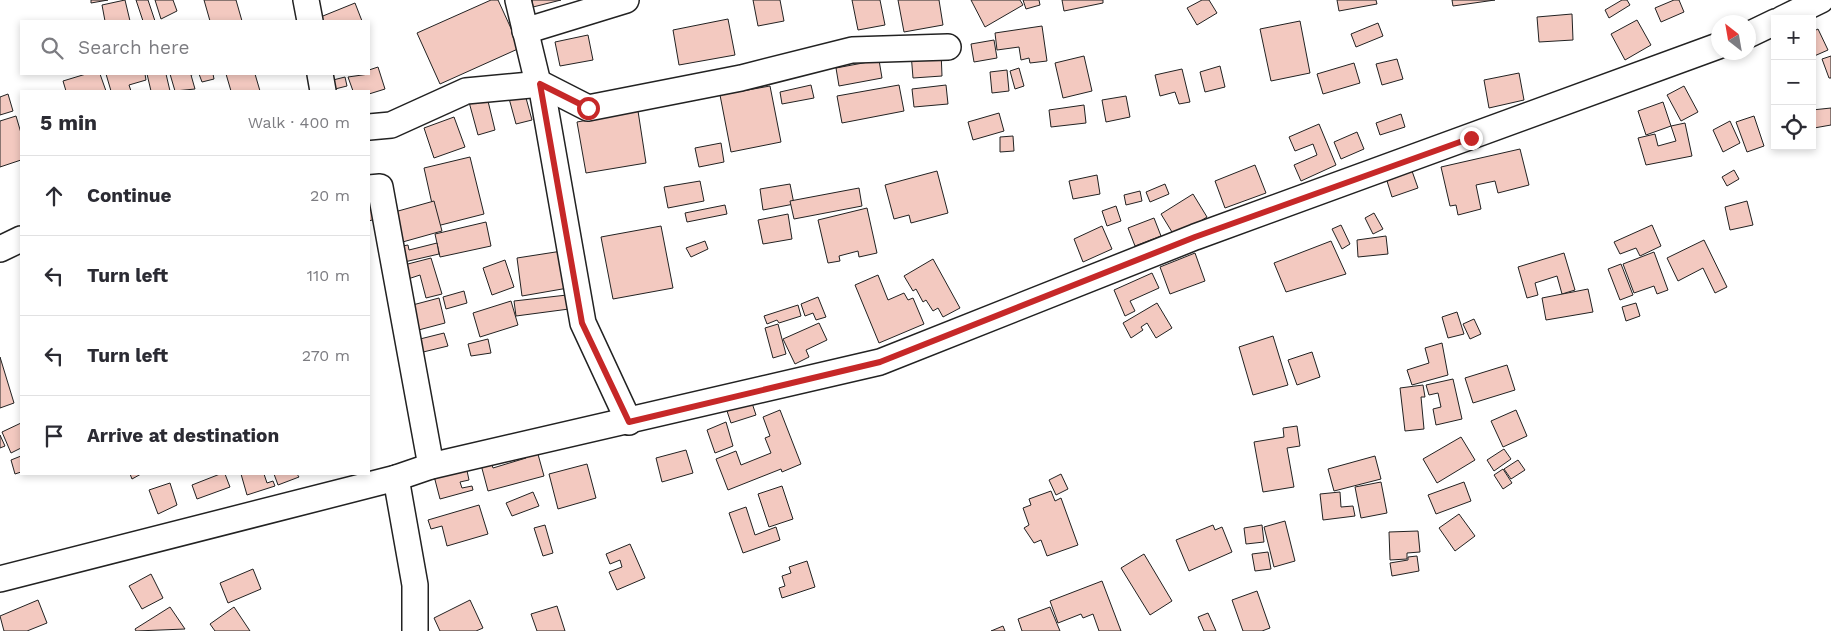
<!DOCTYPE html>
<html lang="en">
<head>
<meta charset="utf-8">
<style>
	body { margin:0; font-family:"Work Sans",sans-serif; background:#f7f7f7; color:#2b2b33 }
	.controls { position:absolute; right:15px; top:15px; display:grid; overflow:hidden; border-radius:0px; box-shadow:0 2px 8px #0003 }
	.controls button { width:45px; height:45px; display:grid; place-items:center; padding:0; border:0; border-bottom:1px solid #e1e1e2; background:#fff; color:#2b2b33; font:25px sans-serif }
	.compass { position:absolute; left:1711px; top:15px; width:45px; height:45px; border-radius:50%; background:#fff; box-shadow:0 2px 8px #0003; rotate:329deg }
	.stop { position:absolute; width:15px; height:15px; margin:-11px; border:4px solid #c62828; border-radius:50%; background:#fff }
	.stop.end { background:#c62828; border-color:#fff; box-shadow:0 1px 5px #0008 }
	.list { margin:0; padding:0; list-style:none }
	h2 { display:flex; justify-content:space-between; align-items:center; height:65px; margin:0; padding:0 20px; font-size:21px }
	h2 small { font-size:16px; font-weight:400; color:#7c7c81 }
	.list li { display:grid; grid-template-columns:32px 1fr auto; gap:15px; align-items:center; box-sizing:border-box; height:80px; padding:0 20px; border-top:1px solid #e1e1e2 }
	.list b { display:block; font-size:19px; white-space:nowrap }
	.list em { font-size:16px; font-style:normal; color:#7c7c81 }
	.icon { flex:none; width:28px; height:28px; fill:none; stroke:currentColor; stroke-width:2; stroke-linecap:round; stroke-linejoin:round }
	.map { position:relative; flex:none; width:1831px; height:631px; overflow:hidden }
	.search { position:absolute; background:#fff; box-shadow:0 2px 8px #0003; left:20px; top:20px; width:350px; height:55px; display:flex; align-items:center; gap:12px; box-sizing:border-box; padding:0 18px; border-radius:0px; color:#7c7c81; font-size:19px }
	.panel { position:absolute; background:#fff; box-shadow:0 2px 8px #0003; left:20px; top:90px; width:350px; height:385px; border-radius:0px }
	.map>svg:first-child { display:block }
	.building { fill:#f3c9c0; stroke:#222 }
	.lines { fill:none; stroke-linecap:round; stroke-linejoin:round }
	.minor-casing { stroke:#222; stroke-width:28 }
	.minor { stroke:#fff; stroke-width:25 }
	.route { stroke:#c62828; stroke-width:6 }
</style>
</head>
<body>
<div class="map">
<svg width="1831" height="631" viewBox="0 0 1831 631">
	<rect width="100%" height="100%" fill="#fff"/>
	<g class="building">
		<polygon points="91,0 108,0 91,3"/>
		<polygon points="125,0 130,21 105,21 102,5"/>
		<polygon points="136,0 148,0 155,21 143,21"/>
		<polygon points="155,0 173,0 177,11 161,19"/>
		<polygon points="204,0 236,0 242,21 210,21"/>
		<polygon points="491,0 498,0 520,48 440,84 417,33"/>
		<polygon points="532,0 561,0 533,7"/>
		<polygon points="753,0 780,0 784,21 758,26"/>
		<polygon points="852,0 880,0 885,25 858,30"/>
		<polygon points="898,0 939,0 943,25 904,32"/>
		<polygon points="971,0 1020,0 1023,5 985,27"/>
		<polygon points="1023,0 1039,0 1040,5 1026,9"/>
		<polygon points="1062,0 1103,0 1103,3 1064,11"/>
		<polygon points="1202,0 1209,0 1217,13 1197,25 1187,8"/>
		<polygon points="1337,0 1376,0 1377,4 1339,11"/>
		<polygon points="1452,0 1495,0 1453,6"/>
		<polygon points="1622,0 1627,0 1630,5 1609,18 1605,10"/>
		<polygon points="1674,0 1679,0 1684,12 1661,22 1655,8"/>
		<polygon points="355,3 362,21 313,21 313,20"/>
		<polygon points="1572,14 1573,40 1539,42 1537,17"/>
		<polygon points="728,19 735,55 679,65 673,30"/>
		<polygon points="1637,20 1651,45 1625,60 1611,34"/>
		<polygon points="1300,21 1310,73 1271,81 1260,29"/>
		<polygon points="1378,23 1383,36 1356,47 1351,34"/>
		<polygon points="1042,26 1047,61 1030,63 1029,58 1021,60 1019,47 997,50 995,33"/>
		<polygon points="1818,29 1828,50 1812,57 1812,32"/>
		<polygon points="588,35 593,60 560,66 555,42"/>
		<polygon points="994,40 997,58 974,62 971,44"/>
		<polygon points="941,51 942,76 913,78 911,53"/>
		<polygon points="1084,56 1092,91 1063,98 1055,63"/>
		<polygon points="1831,56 1831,78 1829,78 1822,59"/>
		<polygon points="1397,59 1403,79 1382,85 1376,64"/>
		<polygon points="879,60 882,78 839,86 836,68"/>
		<polygon points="1354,63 1360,83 1323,94 1317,74"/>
		<polygon points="1220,66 1225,87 1205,92 1200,72"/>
		<polygon points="378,67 385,89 369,94 369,91 353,91 348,77 369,74 369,70"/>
		<polygon points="1019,68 1024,86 1015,89 1010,71"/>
		<polygon points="1182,69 1190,102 1179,104 1175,92 1160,96 1155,75"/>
		<polygon points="1007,70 1009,91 992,93 990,72"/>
		<polygon points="1519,73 1524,100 1489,108 1484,80"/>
		<polygon points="86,74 100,74 106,91 66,91 63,81"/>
		<polygon points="106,74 145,74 146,80 129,85 131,91 111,91"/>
		<polygon points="147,74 166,74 170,91 151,91"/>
		<polygon points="170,74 195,74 191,75 195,89 175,91"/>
		<polygon points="199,74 213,74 214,79 202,82"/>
		<polygon points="226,74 255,74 260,91 231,91"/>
		<polygon points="345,77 347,86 331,90 329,81"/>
		<polygon points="811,85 814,98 782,104 780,92"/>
		<polygon points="899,85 904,111 842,123 837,96"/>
		<polygon points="946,85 948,104 914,107 912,89"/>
		<polygon points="770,86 781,142 731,152 720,95"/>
		<polygon points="1684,86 1698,112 1681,121 1667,95"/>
		<polygon points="523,87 532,120 516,124 507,91"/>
		<polygon points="8,94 13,111 0,115 0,97"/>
		<polygon points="1126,96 1130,117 1106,122 1102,100"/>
		<polygon points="487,97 495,130 478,135 469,102"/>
		<polygon points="1663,102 1671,126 1646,135 1638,111"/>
		<polygon points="1084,105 1086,123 1051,127 1049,110"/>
		<polygon points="1831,108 1831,125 1814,128 1812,110"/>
		<polygon points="638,111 646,163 586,173 577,122"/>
		<polygon points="999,113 1004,131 973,140 968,122"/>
		<polygon points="1401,114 1405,127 1380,135 1376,123"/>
		<polygon points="16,116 21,133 21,160 0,167 0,121"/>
		<polygon points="1754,116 1764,146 1747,152 1736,122"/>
		<polygon points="454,117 465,147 434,158 424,128"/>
		<polygon points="1730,121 1740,143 1723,152 1713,130"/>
		<polygon points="1685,123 1692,156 1646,165 1638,138 1655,134 1658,146 1676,141 1671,126"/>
		<polygon points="1319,124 1336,165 1301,181 1294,165 1317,155 1313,144 1295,151 1289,137"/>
		<polygon points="1357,132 1364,149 1341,159 1334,142"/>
		<polygon points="1013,136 1014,151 1000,152 1000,137"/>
		<polygon points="721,143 724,162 699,167 695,148"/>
		<polygon points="1520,149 1529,185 1498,193 1495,181 1476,185 1481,209 1458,215 1456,205 1450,206 1441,167"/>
		<polygon points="470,157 484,214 437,226 424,168"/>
		<polygon points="1255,165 1266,193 1225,208 1215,181"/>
		<polygon points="1734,170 1739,179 1727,186 1722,177"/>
		<polygon points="937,171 948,213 911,223 909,215 894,219 885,185"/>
		<polygon points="1412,171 1418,188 1392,197 1387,181"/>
		<polygon points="1097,175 1100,194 1073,199 1069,181"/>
		<polygon points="700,181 704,201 668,208 664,187"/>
		<polygon points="790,184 794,204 763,210 760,189"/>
		<polygon points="1165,184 1169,194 1150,202 1146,192"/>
		<polygon points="859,188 862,206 794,219 790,201"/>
		<polygon points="1140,191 1142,201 1126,205 1124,195"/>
		<polygon points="369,192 381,217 369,221"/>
		<polygon points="1193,194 1207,217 1175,237 1161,214"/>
		<polygon points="434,201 442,231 399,243 391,213"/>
		<polygon points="1747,201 1753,225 1730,230 1725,207"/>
		<polygon points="725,205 727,214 687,222 685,213"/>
		<polygon points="1116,206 1121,221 1107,226 1102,211"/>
		<polygon points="867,208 877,253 859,257 858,251 839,256 840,261 828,263 818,220"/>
		<polygon points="1374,213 1383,229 1373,234 1365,218"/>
		<polygon points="788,214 792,239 763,244 758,220"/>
		<polygon points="1154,218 1161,236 1135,246 1128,228"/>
		<polygon points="486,222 491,246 440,257 435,234"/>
		<polygon points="1341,225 1350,244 1342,249 1332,229"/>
		<polygon points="1652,225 1661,246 1640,256 1636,248 1620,254 1614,242"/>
		<polygon points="661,226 673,288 613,299 601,237"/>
		<polygon points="1102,226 1112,249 1083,262 1074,239"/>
		<polygon points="1386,236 1388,254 1358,257 1357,240"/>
		<polygon points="1704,240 1727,287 1715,293 1703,268 1678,281 1667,258"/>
		<polygon points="705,241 708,249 691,257 686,248"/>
		<polygon points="1331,241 1346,274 1286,292 1274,263"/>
		<polygon points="437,243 439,254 400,263 397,247 408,245 409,250"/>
		<polygon points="562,251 568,288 522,296 517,258"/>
		<polygon points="1654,252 1668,290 1657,294 1654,286 1634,293 1623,264"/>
		<polygon points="1195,253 1205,281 1170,294 1160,267"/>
		<polygon points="1564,253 1575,290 1562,294 1557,276 1535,283 1538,295 1527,298 1518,267"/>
		<polygon points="431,258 442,294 426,298 420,275 408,279 404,265"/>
		<polygon points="933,259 960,308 943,317 938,308 933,311 926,300 923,302 916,289 913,291 904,276"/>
		<polygon points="505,260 514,287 492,295 483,268"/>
		<polygon points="1621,264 1633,295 1620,300 1608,269"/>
		<polygon points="1152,273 1159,288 1130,301 1135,311 1125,316 1114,290"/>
		<polygon points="878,275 888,300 904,293 908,300 913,298 924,324 879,343 855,285"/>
		<polygon points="1588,289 1593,312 1546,320 1542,298"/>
		<polygon points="464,291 467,303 446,309 443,297"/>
		<polygon points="567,295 569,309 516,316 514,301"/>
		<polygon points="818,297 826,317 816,320 813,313 805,316 801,304"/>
		<polygon points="439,298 445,323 411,332 405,307"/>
		<polygon points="511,301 518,325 480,337 473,313"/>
		<polygon points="1157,303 1172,328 1156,338 1147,323 1141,327 1143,330 1131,338 1123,323"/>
		<polygon points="1636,303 1640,316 1626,321 1622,307"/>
		<polygon points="798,305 801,316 779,323 777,320 767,324 764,316"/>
		<polygon points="1457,312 1464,334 1448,338 1442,317"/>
		<polygon points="1474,319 1481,334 1470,339 1463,324"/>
		<polygon points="819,323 827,340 806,350 809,357 795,364 783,339"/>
		<polygon points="778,324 786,354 773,358 765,328"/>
		<polygon points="444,333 448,346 419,353 416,340"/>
		<polygon points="1273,336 1288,385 1253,395 1239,347"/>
		<polygon points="488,339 491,353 471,356 468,344"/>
		<polygon points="1442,343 1448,375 1412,385 1407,370 1429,363 1425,348"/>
		<polygon points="1312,352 1320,377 1297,385 1288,360"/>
		<polygon points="0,357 14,403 0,408"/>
		<polygon points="1507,365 1515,390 1473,403 1465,378"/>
		<polygon points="1453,379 1462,419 1436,425 1433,409 1441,407 1438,393 1429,395 1426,385"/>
		<polygon points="1423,385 1425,397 1421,397 1424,429 1405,431 1400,388"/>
		<polygon points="751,400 756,415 731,423 726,408"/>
		<polygon points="780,410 801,464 782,472 781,469 728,490 716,459 736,451 741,465 771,453 765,438 770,436 763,417"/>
		<polygon points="1516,410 1527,436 1503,447 1491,421"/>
		<polygon points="726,422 733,446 715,453 707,430"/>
		<polygon points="21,423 21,448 11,453 2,432"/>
		<polygon points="1297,426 1300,446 1287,448 1294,487 1263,492 1254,442 1284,437 1283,428"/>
		<polygon points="0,435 5,446 0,448"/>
		<polygon points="1461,437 1475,460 1437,483 1423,459"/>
		<polygon points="536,447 544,476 488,491 480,461 490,458 493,468 526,458 524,451"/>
		<polygon points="1504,449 1511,459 1494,471 1487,460"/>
		<polygon points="686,450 693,473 662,482 656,458"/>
		<polygon points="21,456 21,472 15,474 11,460"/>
		<polygon points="1375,456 1381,479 1334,491 1328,469"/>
		<polygon points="1518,460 1525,470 1511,479 1504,469"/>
		<polygon points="587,464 596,498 558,509 549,474"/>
		<polygon points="466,466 469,480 460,482 462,488 472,486 473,490 440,499 434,476"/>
		<polygon points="1503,469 1512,483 1503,489 1494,475"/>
		<polygon points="130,474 141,474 132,479"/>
		<polygon points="220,474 225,474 230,487 197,499 192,485"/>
		<polygon points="241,474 264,474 267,483 273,481 275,486 247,495"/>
		<polygon points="274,474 297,474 299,477 278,485"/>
		<polygon points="1061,474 1068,489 1056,495 1049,480"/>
		<polygon points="1381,482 1387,513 1361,518 1355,487"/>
		<polygon points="1464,482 1471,501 1436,514 1428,495"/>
		<polygon points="170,483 177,505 158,514 149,490"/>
		<polygon points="782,486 793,519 769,527 758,494"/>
		<polygon points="1051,491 1055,501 1061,498 1078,545 1047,556 1041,540 1034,543 1024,528 1029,525 1023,508 1031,505 1029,499"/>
		<polygon points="533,492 539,506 512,516 506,503"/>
		<polygon points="1340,492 1341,507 1353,506 1355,516 1323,520 1320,494"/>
		<polygon points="479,505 488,534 447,546 442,526 431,529 428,520"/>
		<polygon points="746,507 755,535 776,527 780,540 743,553 729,513"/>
		<polygon points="1459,514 1475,536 1455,551 1439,528"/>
		<polygon points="1285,521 1295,561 1274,567 1264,527"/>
		<polygon points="545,525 553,553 543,556 534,528"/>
		<polygon points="1213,525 1215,530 1222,527 1232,552 1189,571 1176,540"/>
		<polygon points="1262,525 1264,542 1246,544 1244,528"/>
		<polygon points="1418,531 1420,552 1407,553 1407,559 1390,560 1389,532"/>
		<polygon points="630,544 645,578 617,590 609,572 622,567 620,560 610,564 606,554"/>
		<polygon points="1268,552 1271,569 1255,571 1252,554"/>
		<polygon points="1144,554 1172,601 1150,615 1121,568"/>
		<polygon points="1417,556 1419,571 1392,576 1390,563 1408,560 1408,557"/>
		<polygon points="807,561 815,587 782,598 779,588 785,586 782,576 791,573 789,567"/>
		<polygon points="253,569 261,589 228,603 220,583"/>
		<polygon points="151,574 163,598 142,609 129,586"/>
		<polygon points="1102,581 1121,631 1099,631 1093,614 1083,618 1081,614 1058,623 1050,601"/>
		<polygon points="1257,591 1270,628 1262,631 1243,631 1232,600"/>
		<polygon points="38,600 47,623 27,631 4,631 0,616"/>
		<polygon points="470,600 483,628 476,631 440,631 434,618"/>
		<polygon points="557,606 565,631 537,631 531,614"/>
		<polygon points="170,607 185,629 136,631 135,629"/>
		<polygon points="234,607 250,631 215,631 210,624"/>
		<polygon points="1050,607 1060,631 1022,631 1018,619"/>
		<polygon points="1208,613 1216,631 1204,631 1198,617"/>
		<polygon points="1003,626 1005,631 991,631"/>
	</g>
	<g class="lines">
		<g class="minor-casing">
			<g id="minor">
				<polyline points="306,0 310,21"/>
				<polyline points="518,0 538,83 541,84 583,323 629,422"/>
				<polyline points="1782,19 1821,0"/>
				<polyline points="525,31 626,0"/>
				<polyline points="1748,35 1775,22"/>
				<polyline points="320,74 323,91"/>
				<polyline points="369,127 391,125 466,91 541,84 588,108 741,78 852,50 948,47"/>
				<polyline points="369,188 380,187 431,466"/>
				<polyline points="0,249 21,239"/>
				<polyline points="396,478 415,585 415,631"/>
				<polyline points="0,579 396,478 431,466 880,362 1195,237 1718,46"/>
			</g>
		</g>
		<use href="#minor" class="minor"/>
	</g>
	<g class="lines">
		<polyline class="route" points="588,108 540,84 582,323 629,422 880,362 1195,237 1471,138"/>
	</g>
</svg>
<div class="controls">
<button>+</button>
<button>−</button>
<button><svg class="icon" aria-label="locate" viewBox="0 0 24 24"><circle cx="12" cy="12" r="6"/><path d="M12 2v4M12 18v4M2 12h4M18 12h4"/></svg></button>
</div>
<svg class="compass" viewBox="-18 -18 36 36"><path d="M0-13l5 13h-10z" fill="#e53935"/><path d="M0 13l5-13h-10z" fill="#7c7c81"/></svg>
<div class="stop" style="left:588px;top:108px"></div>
<div class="stop end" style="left:1471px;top:138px"></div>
<div class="search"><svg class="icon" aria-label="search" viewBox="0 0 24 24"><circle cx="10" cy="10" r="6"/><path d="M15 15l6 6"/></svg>Search here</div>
<section class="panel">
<h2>5 min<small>Walk · 400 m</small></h2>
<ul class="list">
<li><svg class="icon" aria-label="ahead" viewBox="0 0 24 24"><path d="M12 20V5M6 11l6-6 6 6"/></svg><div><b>Continue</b></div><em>20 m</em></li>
<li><svg class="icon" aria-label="left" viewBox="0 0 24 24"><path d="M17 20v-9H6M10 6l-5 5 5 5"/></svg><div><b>Turn left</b></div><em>110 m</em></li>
<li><svg class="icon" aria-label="left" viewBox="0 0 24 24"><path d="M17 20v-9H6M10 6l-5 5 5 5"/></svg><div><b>Turn left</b></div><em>270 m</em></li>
<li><svg class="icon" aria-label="arrive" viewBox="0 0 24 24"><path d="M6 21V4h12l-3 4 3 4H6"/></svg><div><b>Arrive at destination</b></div></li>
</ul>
</section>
</div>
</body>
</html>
